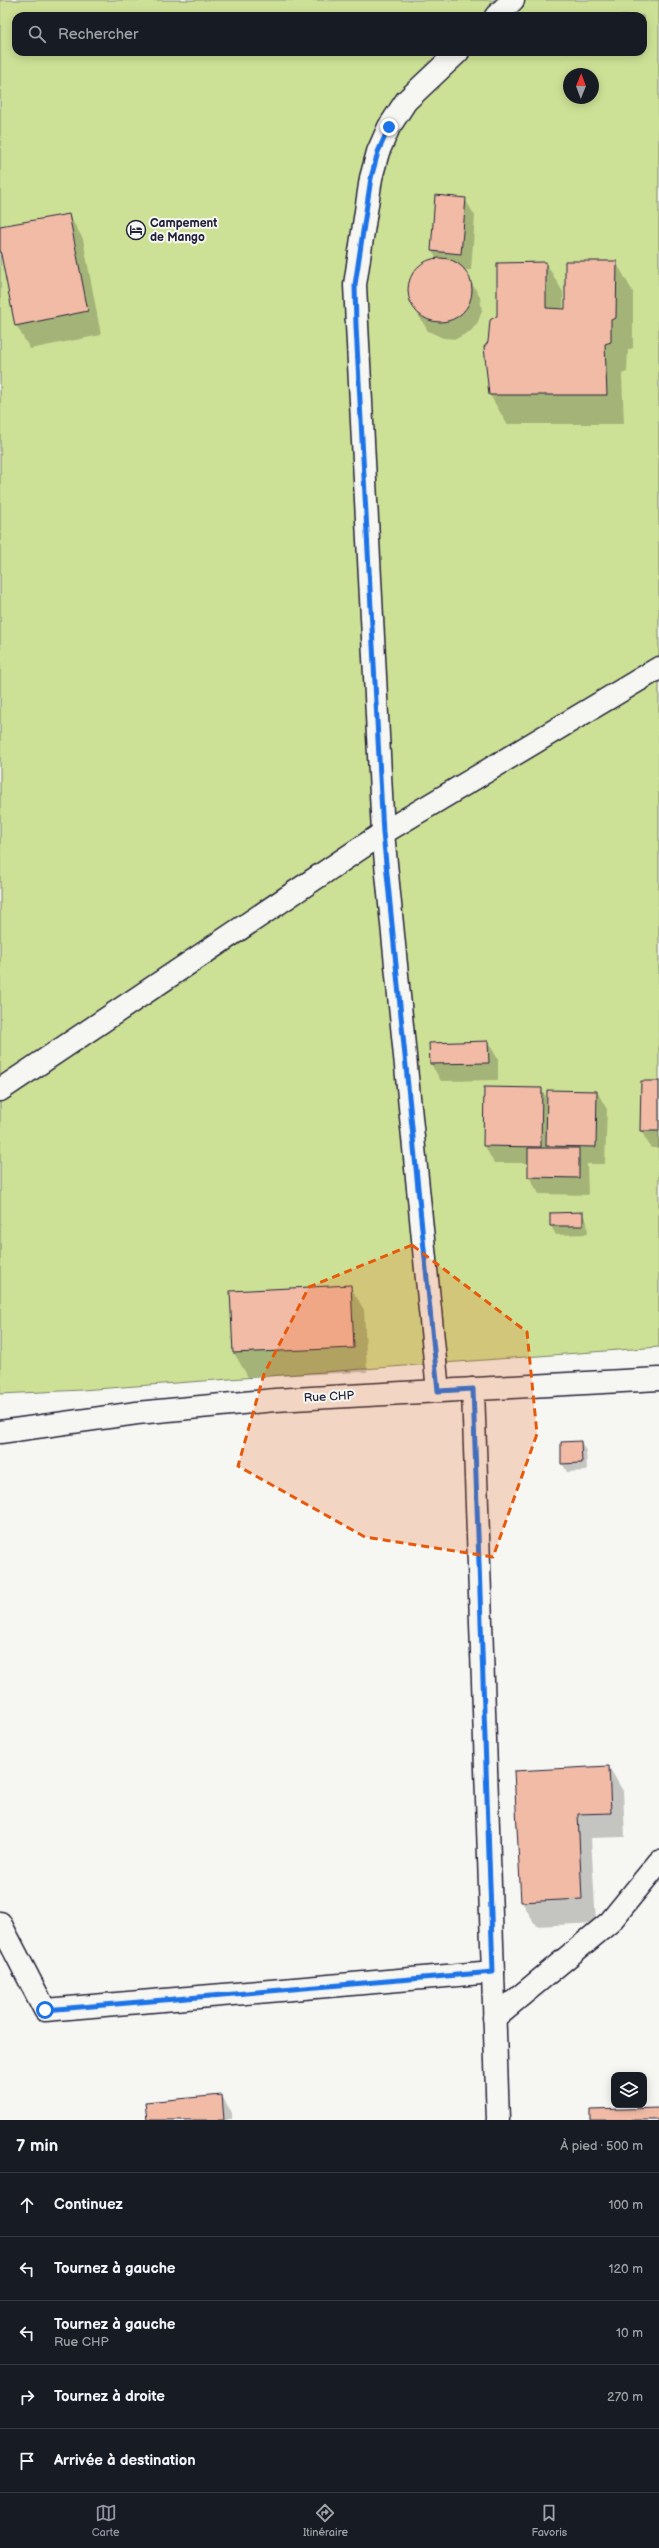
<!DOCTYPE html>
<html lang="fr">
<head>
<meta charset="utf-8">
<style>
	body { margin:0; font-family:"Balsamiq Sans",sans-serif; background:#20242c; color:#f1f3f6 }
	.controls { position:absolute; right:12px; bottom:12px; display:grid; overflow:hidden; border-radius:8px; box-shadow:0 2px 10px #0003 }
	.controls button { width:36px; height:36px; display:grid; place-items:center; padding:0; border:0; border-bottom:1px solid #363941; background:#171b24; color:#f1f3f6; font:20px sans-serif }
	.compass { position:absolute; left:563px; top:68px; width:36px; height:36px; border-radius:50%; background:#171b24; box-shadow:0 2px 10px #0003; rotate:1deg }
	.stop { position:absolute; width:12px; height:12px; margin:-9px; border:3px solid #1a73e8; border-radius:50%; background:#fff }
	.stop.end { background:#1a73e8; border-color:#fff; box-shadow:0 1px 4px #0008 }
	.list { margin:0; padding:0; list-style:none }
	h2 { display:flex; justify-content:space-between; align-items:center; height:52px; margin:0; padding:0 16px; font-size:17px }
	h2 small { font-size:13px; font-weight:400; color:#9ea1a6 }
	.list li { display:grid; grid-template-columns:26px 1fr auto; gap:12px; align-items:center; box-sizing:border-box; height:64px; padding:0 16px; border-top:1px solid #363941 }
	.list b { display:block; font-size:15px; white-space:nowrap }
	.list p { margin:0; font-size:13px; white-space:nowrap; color:#9ea1a6 }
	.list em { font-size:13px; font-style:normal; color:#9ea1a6 }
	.icon { flex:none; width:22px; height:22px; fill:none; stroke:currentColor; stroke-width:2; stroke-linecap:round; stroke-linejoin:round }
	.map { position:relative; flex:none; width:659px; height:2120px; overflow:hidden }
	.search { position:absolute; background:#171b24; box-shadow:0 2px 10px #0003; left:12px; right:12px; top:12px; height:44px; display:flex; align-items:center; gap:10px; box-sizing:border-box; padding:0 14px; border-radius:12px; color:#9ea1a6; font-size:15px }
	.sheet { height:372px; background:#171b24 }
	nav { display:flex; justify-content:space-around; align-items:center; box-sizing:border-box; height:56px; border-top:1px solid #363941; background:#171b24; font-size:11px; color:#9ea1a6 }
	nav a { display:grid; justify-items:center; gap:2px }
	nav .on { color:#9495a2 }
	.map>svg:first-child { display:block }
	.green { fill:#cde196; stroke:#788268; fill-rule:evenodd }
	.shadow { fill:#0003 }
	.building { fill:#f2bba6; stroke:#22223b }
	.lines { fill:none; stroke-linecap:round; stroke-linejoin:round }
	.street-casing { stroke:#22223b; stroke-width:25 }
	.secondary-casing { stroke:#22223b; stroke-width:25 }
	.street { stroke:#f6f6f2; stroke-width:22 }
	.secondary { stroke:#f6f6f2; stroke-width:22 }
	.route { stroke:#1a73e8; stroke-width:5 }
	.marked { fill:#e8590c; fill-opacity:0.2; stroke:#e8590c; stroke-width:3; stroke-dasharray:8 5; stroke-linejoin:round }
	.labels { text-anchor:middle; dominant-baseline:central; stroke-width:4; stroke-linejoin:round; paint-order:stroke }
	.poi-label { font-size:12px; font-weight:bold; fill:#22223b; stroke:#f6f6f2; text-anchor:start }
	.street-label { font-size:12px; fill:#22223b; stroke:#f6f6f2 }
</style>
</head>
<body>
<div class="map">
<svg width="659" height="2120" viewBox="0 0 659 2120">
	<rect width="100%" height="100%" fill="#f6f6f2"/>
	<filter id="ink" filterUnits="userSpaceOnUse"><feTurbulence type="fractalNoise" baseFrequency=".025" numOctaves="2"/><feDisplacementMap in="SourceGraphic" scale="8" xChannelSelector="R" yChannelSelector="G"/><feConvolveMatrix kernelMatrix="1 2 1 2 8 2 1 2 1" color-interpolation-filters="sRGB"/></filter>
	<g filter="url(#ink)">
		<path class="green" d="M0,0H659V1347L82,1390L0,1394ZM16,16H643V52H16ZM569,74H593V98H569Z"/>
		<g class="shadow">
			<polygon points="465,199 475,216 471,270 464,270 480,297 482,311 478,322 471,331 456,339 443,338 428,331 420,318 410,301 408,284 413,272 423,263 437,259 432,251"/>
			<polygon points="69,215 83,239 101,335 30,349 16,325 0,244 0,227"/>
			<polygon points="616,262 633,292 633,348 628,350 627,372 622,374 624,424 507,424 490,395 489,342 498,317 546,263 563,292 563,310 566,310"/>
			<polygon points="488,1042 498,1059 498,1080 441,1081 431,1064 430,1044"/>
			<polygon points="659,1082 659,1148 651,1148 641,1131"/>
			<polygon points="541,1089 548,1100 597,1092 607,1109 605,1164 587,1164 588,1195 539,1194 529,1177 529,1163 494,1163 484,1145"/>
			<polygon points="582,1213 587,1222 588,1234 556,1235 551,1226"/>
			<polygon points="350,1286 364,1310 367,1372 248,1377 234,1353 231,1292"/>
			<polygon points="581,1442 586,1451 587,1471 567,1472 562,1463"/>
			<polygon points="609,1767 623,1791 625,1837 591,1838 596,1923 536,1926 522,1902 515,1772"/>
			<polygon points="222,2096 232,2113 232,2120 148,2120"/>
		</g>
		<g class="building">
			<polygon points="435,195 466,198 461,254 431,251"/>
			<polygon points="69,214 88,311 15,326 0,249 0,226"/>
			<circle cx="440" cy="290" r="32"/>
			<polygon points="565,261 617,261 616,318 611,320 611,342 605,344 607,395 489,395 484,347 488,342 490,320 497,316 497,263 546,262 546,308 565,309"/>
			<polygon points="488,1041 489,1063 430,1064 429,1043"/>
			<polygon points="641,1081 659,1081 659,1131 640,1131"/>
			<polygon points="484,1087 542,1088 541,1147 483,1146"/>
			<polygon points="547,1090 597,1091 596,1147 546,1146"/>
			<polygon points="528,1148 579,1148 579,1178 528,1177"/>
			<polygon points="583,1212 583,1226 550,1226 550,1213"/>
			<polygon points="351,1285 354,1348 233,1353 230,1291"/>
			<polygon points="581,1441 582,1463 561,1464 561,1442"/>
			<polygon points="609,1766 611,1813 578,1814 582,1899 521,1902 514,1771"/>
			<polygon points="222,2095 224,2120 147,2120 145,2102"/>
			<polygon points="659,2108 659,2120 590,2120 590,2110"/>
		</g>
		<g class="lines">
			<g class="street-casing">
				<g id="street">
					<polyline points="496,16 513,0"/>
					<polyline points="0,1090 383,833 659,668"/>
					<polyline points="473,1389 498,2120"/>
					<polyline points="438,1391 383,833 355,285 371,178 378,152 389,127 406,101 458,52"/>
					<polyline points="0,1923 45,2010 493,1972"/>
					<polyline points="494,2018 610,1922 659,1862"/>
				</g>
			</g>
			<g class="secondary-casing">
				<polyline id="secondary" points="0,1432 137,1413 275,1400 659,1379"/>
			</g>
			<use href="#street" class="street"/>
			<use href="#secondary" class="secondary"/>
		</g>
	</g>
	<g class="lines" filter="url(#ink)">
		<polyline class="route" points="45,2010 493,1972 473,1389 438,1391 383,833 356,326 355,285 371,178 378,152 389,127"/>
	</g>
	<path class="marked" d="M412,1245L527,1332L537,1434L493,1557L365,1537L238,1466L264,1374L309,1287Z"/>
	<defs>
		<g id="hotel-ring" transform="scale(1)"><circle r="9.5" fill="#f6f6f2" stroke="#22223b" stroke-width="1.5"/><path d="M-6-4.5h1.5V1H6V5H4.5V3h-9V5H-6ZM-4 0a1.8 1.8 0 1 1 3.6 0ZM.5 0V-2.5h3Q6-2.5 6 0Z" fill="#22223b"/></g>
	</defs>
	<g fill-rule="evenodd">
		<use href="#hotel-ring" x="136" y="230"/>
	</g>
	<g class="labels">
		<g class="poi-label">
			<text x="150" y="223">Campement<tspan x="150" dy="14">de Mango</tspan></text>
		</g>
		<g class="street-label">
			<text transform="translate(329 1397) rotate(-3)">Rue CHP</text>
		</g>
	</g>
</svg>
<div class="controls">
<button><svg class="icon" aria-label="layers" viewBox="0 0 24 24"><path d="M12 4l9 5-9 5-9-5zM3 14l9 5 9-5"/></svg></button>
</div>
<svg class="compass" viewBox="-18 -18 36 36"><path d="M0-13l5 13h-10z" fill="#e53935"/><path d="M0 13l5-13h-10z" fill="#9ea1a6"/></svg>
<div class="stop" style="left:45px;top:2010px"></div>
<div class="stop end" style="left:389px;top:127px"></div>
<div class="search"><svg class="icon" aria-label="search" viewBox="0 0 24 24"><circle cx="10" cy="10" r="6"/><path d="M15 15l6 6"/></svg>Rechercher</div>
</div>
<section class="sheet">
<h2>7 min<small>À pied · 500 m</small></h2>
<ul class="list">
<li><svg class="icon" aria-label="ahead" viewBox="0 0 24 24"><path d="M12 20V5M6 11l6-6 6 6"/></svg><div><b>Continuez</b></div><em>100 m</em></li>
<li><svg class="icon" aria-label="left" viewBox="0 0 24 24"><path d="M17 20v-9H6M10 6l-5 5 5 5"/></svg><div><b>Tournez à gauche</b></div><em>120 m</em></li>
<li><svg class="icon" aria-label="left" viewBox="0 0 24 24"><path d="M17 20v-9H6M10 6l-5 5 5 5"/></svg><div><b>Tournez à gauche</b><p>Rue CHP</p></div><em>10 m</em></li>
<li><svg class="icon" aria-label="right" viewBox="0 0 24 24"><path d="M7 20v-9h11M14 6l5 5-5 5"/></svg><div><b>Tournez à droite</b></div><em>270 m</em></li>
<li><svg class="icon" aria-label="arrive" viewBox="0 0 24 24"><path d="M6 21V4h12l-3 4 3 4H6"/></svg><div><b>Arrivée à destination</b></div></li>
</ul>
</section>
<nav>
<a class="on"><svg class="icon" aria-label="map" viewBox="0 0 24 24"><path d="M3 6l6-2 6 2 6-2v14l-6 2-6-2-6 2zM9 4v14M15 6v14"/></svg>Carte</a>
<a><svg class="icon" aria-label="directions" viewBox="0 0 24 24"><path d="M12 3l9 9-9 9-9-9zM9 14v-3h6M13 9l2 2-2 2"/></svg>Itinéraire</a>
<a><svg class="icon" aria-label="saved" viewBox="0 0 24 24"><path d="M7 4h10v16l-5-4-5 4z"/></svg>Favoris</a>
</nav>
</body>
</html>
